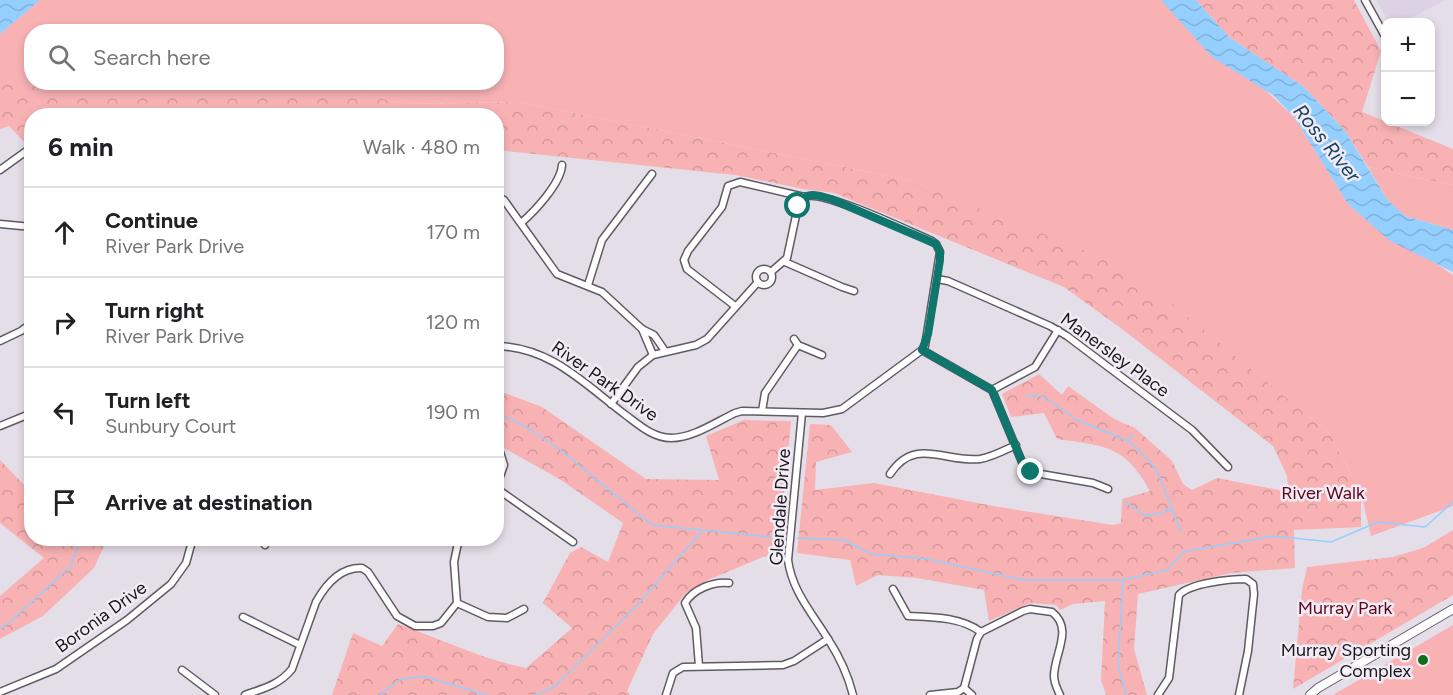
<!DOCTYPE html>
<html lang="en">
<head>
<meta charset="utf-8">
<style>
	body { margin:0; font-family:Figtree,sans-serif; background:#f6f6f6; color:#202124 }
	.controls { position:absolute; right:18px; top:18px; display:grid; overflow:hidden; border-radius:12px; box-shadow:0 3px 9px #0003 }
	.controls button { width:54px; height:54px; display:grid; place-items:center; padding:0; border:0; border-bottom:2px solid #e0e0e0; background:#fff; color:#202124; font:30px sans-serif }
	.stop { position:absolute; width:18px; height:18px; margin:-14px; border:4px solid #0f766e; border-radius:50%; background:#fff }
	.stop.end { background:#0f766e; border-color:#fff; box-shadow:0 2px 6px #0008 }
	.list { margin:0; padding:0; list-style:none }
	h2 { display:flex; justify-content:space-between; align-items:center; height:78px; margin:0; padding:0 24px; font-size:26px }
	h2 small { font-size:20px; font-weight:400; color:#757577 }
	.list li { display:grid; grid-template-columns:39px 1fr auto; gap:18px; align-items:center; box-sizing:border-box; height:90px; padding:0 24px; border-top:2px solid #e0e0e0 }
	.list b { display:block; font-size:22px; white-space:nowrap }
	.list p { margin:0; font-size:20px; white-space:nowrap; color:#757577 }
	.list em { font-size:20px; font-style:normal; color:#757577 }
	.icon { flex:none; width:33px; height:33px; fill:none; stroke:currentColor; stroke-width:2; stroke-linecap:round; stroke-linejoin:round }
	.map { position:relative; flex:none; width:1453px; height:695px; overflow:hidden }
	.search { position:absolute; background:#fff; box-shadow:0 3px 9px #0003; left:24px; top:24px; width:480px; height:66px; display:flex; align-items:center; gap:15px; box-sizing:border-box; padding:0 21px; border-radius:24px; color:#757577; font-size:22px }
	.panel { position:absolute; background:#fff; box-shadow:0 3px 9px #0003; left:24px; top:108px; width:480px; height:438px; border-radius:24px }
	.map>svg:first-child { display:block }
	.built { fill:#dcd2e4 }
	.grass { fill:#f8b2b4 }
	.park { fill:url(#park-crowns) }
	.water { fill:url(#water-waves) }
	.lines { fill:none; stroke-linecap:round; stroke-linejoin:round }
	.stream { stroke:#95cfff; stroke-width:1.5 }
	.minor-casing { stroke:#5f5a63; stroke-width:9 }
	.tertiary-casing { stroke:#5f5a63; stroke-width:10 }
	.minor { stroke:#fff; stroke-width:6 }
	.tertiary { stroke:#fff; stroke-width:8 }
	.route { stroke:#0f766e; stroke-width:8 }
	.poi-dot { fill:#116f1c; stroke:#f1ebf6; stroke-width:2 }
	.labels { text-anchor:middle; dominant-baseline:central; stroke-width:5; stroke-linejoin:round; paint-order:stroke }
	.street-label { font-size:18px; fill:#19161a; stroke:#f1ebf6 }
	.park-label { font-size:18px; fill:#5f0419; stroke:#f1ebf6 }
	.poi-label { font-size:18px; fill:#19161a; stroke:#f1ebf6; text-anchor:end }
	.water-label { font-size:20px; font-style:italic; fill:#164160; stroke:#f1ebf6 }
</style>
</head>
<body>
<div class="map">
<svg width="1453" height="695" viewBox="0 0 1453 695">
	<defs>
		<pattern id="park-crowns" width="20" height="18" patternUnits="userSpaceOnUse" patternTransform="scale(1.5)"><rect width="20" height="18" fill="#f8b2b4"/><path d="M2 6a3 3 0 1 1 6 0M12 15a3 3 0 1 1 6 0" fill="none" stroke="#d4989a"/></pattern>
		<pattern id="water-waves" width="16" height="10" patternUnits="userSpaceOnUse" patternTransform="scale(1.5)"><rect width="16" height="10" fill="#95cfff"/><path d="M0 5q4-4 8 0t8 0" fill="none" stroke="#80b1da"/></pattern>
	</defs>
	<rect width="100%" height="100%" fill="#e4dee9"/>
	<polygon class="built" points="1376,0 1445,0 1404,22 1389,22"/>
	<g class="grass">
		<polygon points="40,0 1169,0 1294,117 1348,204 1453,275 1453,506 1371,536 1361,493 1330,434 1130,270 909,180 519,102 403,104 314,83 496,82 496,32 32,32 31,77 16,79 0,86 0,34"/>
		<polygon points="1368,167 1453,185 1453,230 1405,216 1387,199"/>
		<polygon points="1453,625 1453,695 1333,695"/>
	</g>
	<g class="park">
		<polygon points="1196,0 1354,0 1381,51 1362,112 1453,149 1453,185 1368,167 1345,131 1304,87 1230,38"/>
		<path d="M31,77L32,82H314L403,104L519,102L909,180L1130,269L1330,434L1361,493V527L1294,530L1295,568L1231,573L1138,594L1134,649L1147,695H1106L1101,680L1105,601L1073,604L1060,610L1056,605L1030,603L989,621L984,590L917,578L878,575L856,586L850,560L797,553L810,424L831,425L852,452L816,462L815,490L874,483L993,506L1113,525L1121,523L1122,499L1150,491C1125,445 1105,446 1057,439L1044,413L1011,417L1002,394L1039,374L1062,395L1068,386L1114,419L1135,428L1172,461L1183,484L1192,490L1217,478L1289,492L1287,476L1273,446L1122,329L1064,287L834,193L803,189L735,175L497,150L496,116H172L137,111L132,115L127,116L83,111L71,115L32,116L31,143L27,145L9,126L0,129V86L16,79Z"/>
		<path d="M497,390L542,407L646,479L719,480L706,436L744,420L791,421L778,555L763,557L708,580L685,594L653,634L627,691L630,695H332L353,633L382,646L398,624C441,639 481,659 526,668L572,628L543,603L570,553L581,547L608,562L623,523L561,480L497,444Z"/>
		<polygon points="0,460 31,492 32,538 120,539 104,546 94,568 43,616 0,639 0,596 44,558 0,523"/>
		<polygon points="1453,530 1453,595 1293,689 1302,590 1307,567 1393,557 1423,548"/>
	</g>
	<g class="water">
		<polygon points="0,0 40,0 0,34"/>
		<polygon points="1161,0 1196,0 1230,38 1304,87 1345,131 1387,199 1405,216 1453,230 1453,272 1390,241 1348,204 1294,117 1273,95 1212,57"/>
	</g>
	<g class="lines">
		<g class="stream">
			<polyline points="1027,396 1043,396 1077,420 1128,441 1136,448 1151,463 1158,473 1181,532"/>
			<polyline points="496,412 528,428 559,449 652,525 781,538"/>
			<polyline points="1129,441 1132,434"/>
			<polyline points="1125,501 1145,516 1172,510"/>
			<polyline points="798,538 844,540 871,554 928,559 1023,580 1123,580 1167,570 1184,552 1188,551 1274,536 1331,542 1378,522 1425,527 1453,502"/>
			<polyline points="1123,580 1118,665 1126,695"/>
			<polyline points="0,628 5,626 70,567 81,538"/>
			<polyline points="380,695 399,680 423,676 486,695"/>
			<polyline points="536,695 555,686 638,604 701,532"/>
		</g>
		<g class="minor-casing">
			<g id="minor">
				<polyline points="1365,0 1386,38"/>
				<polyline points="78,116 88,114 106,116"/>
				<polyline points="0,170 32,147"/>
				<polyline points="496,195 504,200 557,274 602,292 642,329 654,335 665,351"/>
				<path d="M521,223C535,211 561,183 562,165"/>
				<polyline points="0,224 32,227"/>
				<polyline points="785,262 842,287 854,291"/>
				<circle cx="764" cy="277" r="8"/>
				<polyline points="771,272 787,258 798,206 804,197"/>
				<polyline points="937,279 948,281 1050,326 1067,336 1192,430 1228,467"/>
				<polyline points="588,285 602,240 652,174"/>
				<polyline points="735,306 687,269 684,260 688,251 722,207 728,186 740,182 804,197"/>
				<polyline points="642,329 653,355"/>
				<polyline points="794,339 798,345 822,355"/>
				<polyline points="0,341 21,331 32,323"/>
				<path d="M496,346C552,347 585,385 627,416C640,426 654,438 671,438C693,438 716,422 735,413L742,411L823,413L842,409L922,350L925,346L940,252L936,244L932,241C911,232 821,188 804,197"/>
				<polyline points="922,350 992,390 1022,462 1028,470 1035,473 1093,483 1108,489"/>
				<polyline points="992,390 1035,367 1058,330"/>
				<polyline points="611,404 638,367 653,355 696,345 707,339 758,282"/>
				<polyline points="762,411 765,393 798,345"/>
				<path d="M802,413L788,560C792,591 812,613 828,639C839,656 848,675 853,695"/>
				<polyline points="0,426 32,413"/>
				<polyline points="496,450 500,452 504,465 496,488 573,542"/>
				<path d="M890,474C915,436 945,463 980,459C992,457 1005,450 1016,445"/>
				<polyline points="260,538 265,545"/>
				<path d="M893,589L908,616C933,617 961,617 981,632"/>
				<polyline points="457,603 488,617 507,618 524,609"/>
				<polyline points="243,617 300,645"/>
				<path d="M699,666L696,628L685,603C693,589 714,581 729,583"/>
				<polyline points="182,670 215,695"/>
				<polyline points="964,688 972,695"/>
				<polyline points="0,692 56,669 127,620 171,584 186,563 193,538"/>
				<path d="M245,695C264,688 279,685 292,669L316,602C326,584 340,567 362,568L368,572L397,616L415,626H433L441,623L457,603L454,562L459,538"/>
				<polyline points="666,695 673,673 683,667 783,665 794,661 828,639"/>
				<path d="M930,695L958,692L964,688L977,639L981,632L1023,611L1030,609L1052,612C1074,629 1054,654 1054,676C1054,683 1057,689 1060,695"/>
				<path d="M1158,695L1169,678L1179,595C1190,583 1230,579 1246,579L1253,584L1254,594L1248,651L1239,695"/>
			</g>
		</g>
		<g class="tertiary-casing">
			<polyline id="tertiary" points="1310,695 1318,688 1453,609"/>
		</g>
		<use href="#minor" class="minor"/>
		<use href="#tertiary" class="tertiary"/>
	</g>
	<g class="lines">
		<path class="route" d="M798,206C806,190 817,195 831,199L936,244L940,252V260L928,334L922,350L992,390L1022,462L1031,472"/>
	</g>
	<circle class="poi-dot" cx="1423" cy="660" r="6"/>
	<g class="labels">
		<g class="street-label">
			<text transform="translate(1115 355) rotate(36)">Manersley Place</text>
			<text transform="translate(605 381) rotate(35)">River Park Drive</text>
			<text transform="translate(780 507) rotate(-86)">Glendale Drive</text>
			<text transform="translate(101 617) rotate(-36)">Boronia Drive</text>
		</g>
		<g class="park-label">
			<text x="1323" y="493">River Walk</text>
			<text x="1345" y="608">Murray Park</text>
		</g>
		<g class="poi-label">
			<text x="1411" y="650">Murray Sporting<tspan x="1411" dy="21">Complex</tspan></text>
		</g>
		<g class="water-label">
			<text transform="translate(1327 143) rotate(51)">Ross River</text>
		</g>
	</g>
</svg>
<div class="controls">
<button>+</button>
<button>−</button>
</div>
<div class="stop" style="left:798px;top:206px"></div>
<div class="stop end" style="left:1031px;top:472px"></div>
<div class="search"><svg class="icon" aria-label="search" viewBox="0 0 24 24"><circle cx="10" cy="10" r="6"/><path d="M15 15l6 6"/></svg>Search here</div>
<section class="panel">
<h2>6 min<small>Walk · 480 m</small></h2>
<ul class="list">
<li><svg class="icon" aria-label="ahead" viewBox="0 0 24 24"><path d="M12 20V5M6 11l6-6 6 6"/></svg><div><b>Continue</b><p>River Park Drive</p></div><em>170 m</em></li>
<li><svg class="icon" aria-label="right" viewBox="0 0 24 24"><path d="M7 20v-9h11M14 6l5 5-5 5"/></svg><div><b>Turn right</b><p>River Park Drive</p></div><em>120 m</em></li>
<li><svg class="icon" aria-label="left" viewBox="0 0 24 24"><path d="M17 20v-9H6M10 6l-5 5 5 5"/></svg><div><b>Turn left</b><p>Sunbury Court</p></div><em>190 m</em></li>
<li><svg class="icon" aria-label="arrive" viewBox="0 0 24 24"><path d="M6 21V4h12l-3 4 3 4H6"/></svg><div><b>Arrive at destination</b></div></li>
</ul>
</section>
</div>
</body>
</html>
